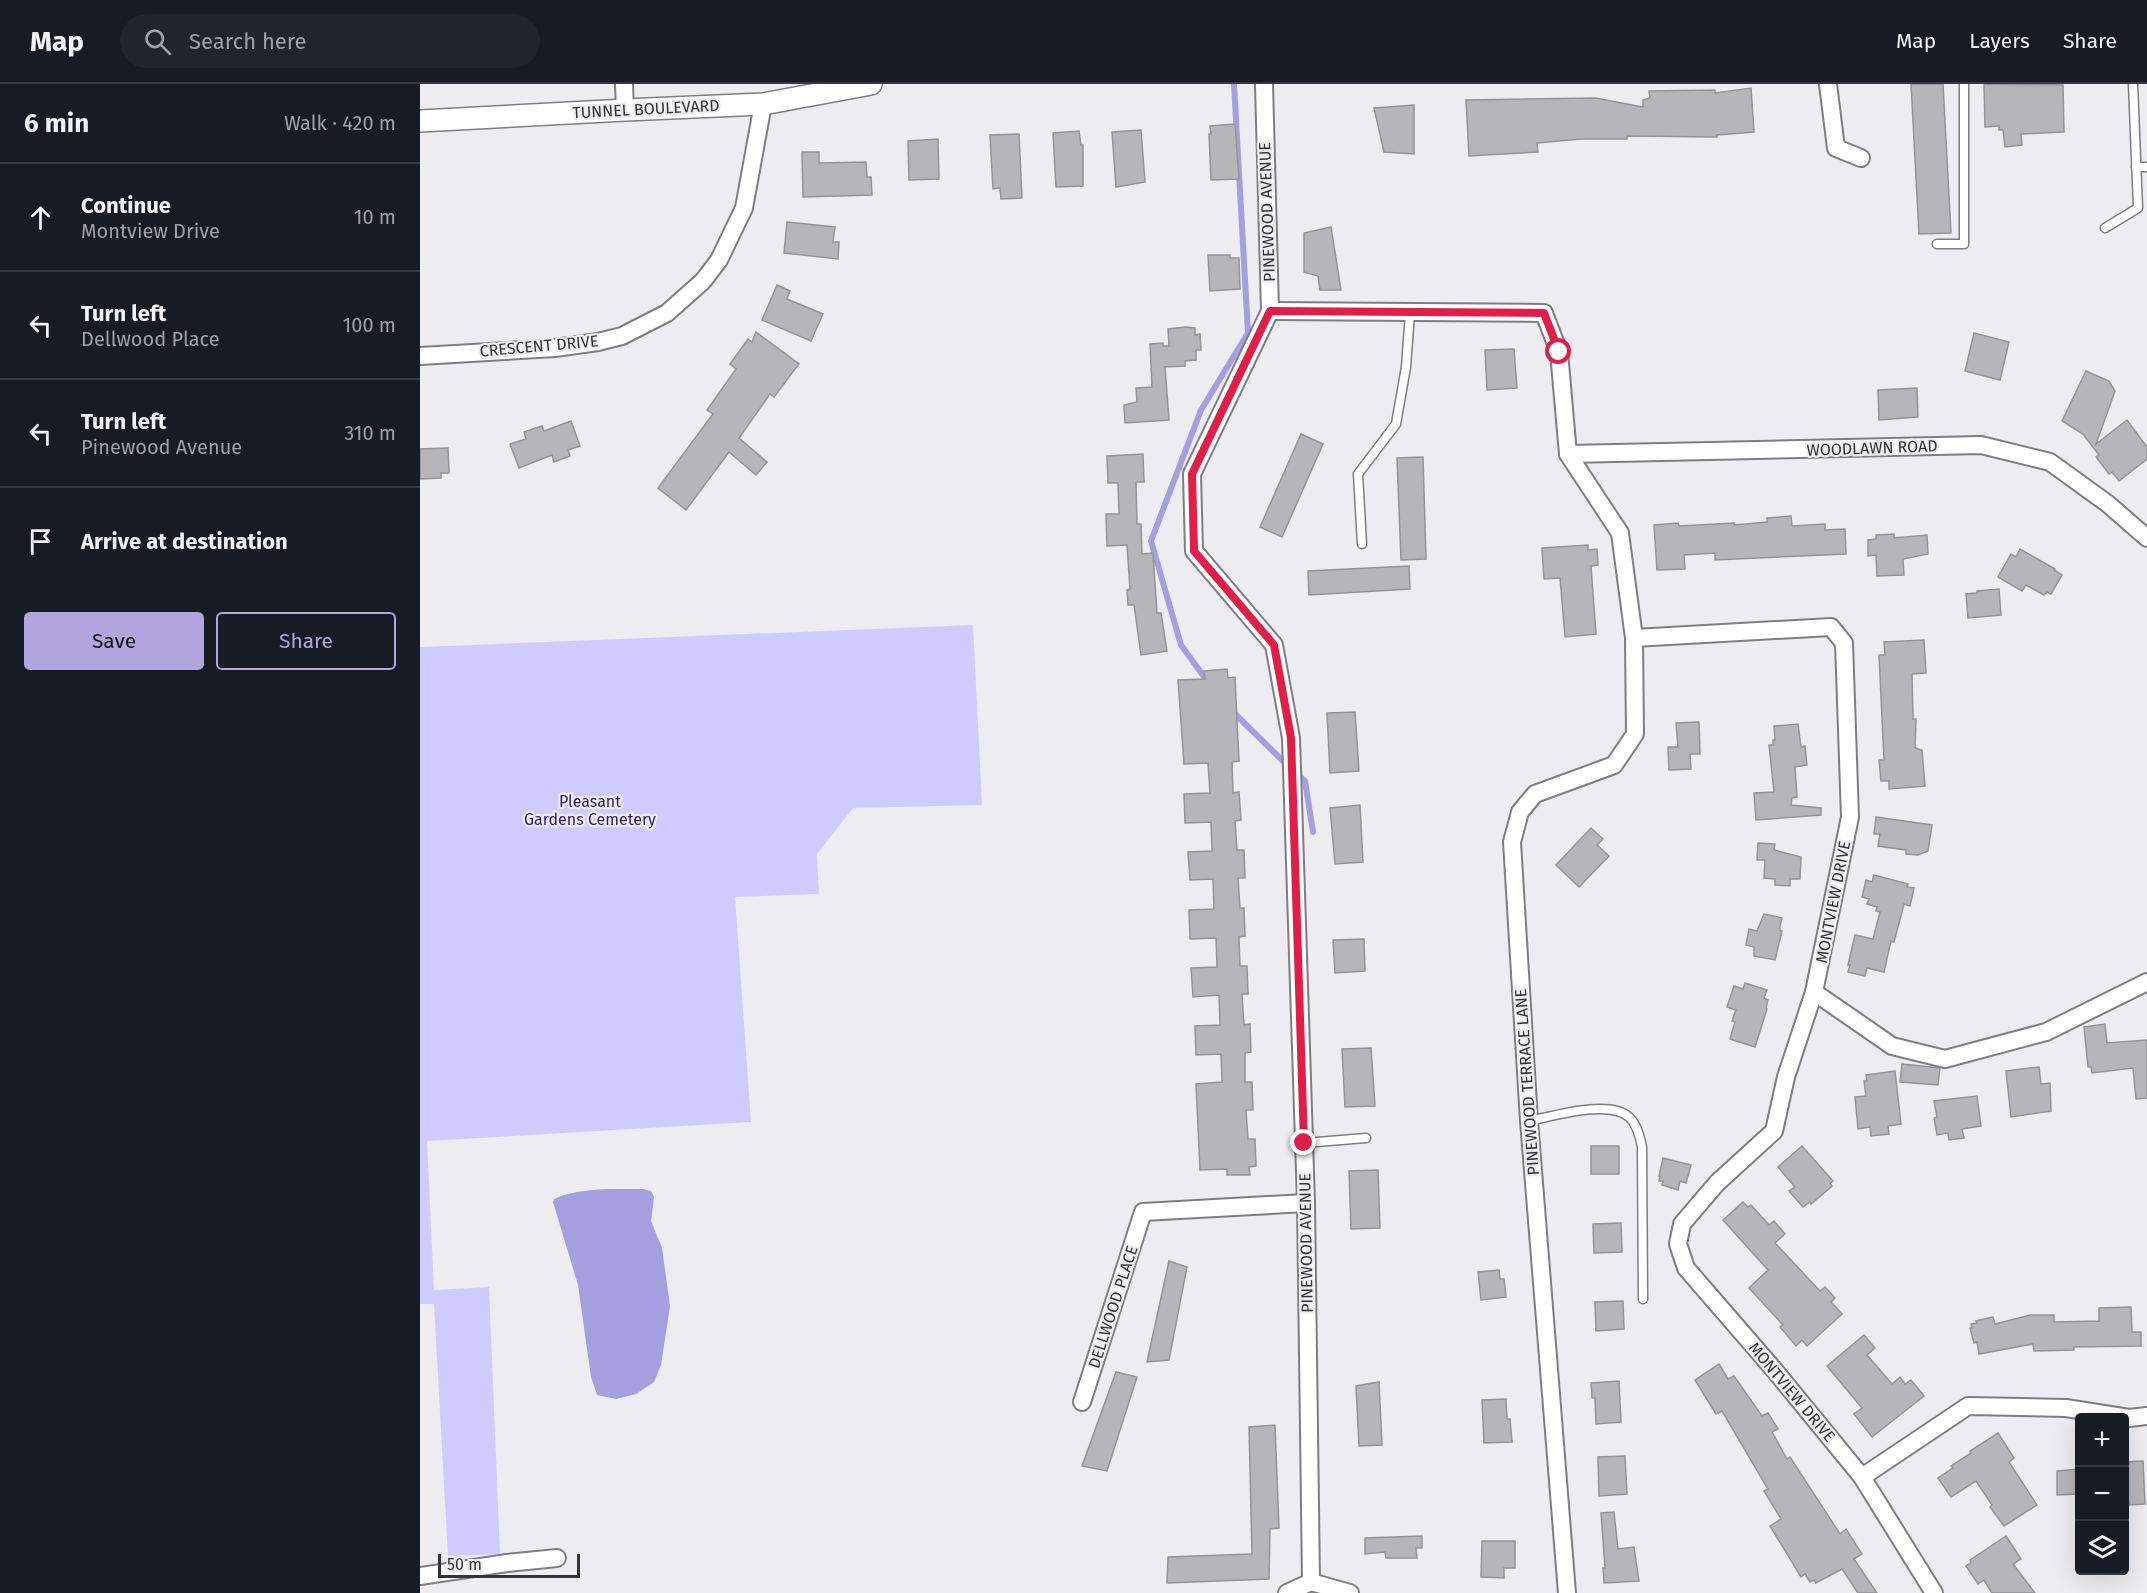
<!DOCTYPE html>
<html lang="en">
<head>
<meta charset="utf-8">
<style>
	body { margin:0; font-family:"Fira Sans",sans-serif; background:#20242c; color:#f1f3f6 }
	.controls { position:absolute; right:18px; bottom:18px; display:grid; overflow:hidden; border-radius:6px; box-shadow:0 6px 24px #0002 }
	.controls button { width:54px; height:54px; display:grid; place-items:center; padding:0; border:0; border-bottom:2px solid #363941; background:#171b24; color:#f1f3f6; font:30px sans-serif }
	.scale { position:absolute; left:18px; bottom:15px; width:142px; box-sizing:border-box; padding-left:6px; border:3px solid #333335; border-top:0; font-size:16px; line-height:21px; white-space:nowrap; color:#333335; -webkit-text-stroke:4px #edecf1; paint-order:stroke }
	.stop { position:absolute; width:18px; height:18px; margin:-14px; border:4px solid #e11d48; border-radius:50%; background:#fff }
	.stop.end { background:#e11d48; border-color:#fff; box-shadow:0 2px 6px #0008 }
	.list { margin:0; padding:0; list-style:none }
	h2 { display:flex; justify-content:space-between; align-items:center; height:78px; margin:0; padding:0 24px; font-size:26px }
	h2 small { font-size:20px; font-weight:400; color:#9ea1a6 }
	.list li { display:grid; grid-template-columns:39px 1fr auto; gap:18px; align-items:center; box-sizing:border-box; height:108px; padding:0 24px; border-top:2px solid #363941 }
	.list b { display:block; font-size:22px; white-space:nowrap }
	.list p { margin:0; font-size:20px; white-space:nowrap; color:#9ea1a6 }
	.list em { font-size:20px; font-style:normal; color:#9ea1a6 }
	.actions { display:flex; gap:12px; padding:18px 24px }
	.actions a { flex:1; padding:14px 0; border:2px solid #b0a5dd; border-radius:6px; text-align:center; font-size:21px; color:#b0a5dd }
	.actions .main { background:#b0a5dd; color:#111 }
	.icon { flex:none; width:33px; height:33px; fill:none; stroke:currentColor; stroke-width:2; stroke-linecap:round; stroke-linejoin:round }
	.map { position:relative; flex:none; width:1727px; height:1509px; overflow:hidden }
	header { display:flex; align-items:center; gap:36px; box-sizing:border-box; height:84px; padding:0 30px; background:#171b24; border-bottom:2px solid #363941 }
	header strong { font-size:28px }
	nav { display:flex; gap:33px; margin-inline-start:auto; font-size:21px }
	.search { width:420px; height:54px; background:#20242c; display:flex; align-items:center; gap:15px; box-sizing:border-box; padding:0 21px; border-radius:33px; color:#9ea1a6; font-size:22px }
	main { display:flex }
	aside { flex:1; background:#171b24 }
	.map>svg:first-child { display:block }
	.green { fill:#cfcbfe }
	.water { fill:#a59edf }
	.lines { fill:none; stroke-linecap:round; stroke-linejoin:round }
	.stream { stroke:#a59edf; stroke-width:6 }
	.building { fill:#b6b6ba; stroke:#949397; stroke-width:1.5 }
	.service-casing { stroke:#7e7e82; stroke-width:11 }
	.minor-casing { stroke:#7e7e82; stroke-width:20 }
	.tertiary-casing { stroke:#7e7e82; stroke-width:24 }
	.service { stroke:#fff; stroke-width:8 }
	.minor { stroke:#fff; stroke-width:16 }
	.tertiary { stroke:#fff; stroke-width:21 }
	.route { stroke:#e11d48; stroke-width:8 }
	.labels { text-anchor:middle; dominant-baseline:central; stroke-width:4.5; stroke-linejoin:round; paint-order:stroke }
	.street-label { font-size:16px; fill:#333335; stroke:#edecf1 }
	.park-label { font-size:16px; fill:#2d1a64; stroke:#edecf1 }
</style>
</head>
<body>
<header>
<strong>Map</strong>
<div class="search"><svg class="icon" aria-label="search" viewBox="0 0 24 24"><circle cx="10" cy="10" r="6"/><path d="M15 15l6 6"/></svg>Search here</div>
<nav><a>Map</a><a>Layers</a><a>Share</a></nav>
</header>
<main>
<aside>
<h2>6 min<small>Walk · 420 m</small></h2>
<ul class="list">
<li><svg class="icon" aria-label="ahead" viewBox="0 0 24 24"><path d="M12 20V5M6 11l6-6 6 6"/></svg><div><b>Continue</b><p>Montview Drive</p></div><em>10 m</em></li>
<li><svg class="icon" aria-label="left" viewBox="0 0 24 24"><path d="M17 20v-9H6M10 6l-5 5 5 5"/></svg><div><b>Turn left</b><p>Dellwood Place</p></div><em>100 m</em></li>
<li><svg class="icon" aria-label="left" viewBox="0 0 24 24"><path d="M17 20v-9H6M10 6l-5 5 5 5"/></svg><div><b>Turn left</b><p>Pinewood Avenue</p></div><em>310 m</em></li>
<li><svg class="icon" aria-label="arrive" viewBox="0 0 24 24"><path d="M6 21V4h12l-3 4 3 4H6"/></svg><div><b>Arrive at destination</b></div></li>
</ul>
<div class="actions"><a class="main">Save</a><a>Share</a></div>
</aside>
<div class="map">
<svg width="1727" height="1509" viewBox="0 0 1727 1509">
	<rect width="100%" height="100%" fill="#edecf1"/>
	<polygon class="green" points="553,541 562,721 433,724 397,770 399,810 315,813 331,1038 7,1057 14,1206 69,1203 80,1470 28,1472 14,1220 0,1220 0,563"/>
	<path class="water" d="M223,1105L231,1107L234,1113L231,1137L242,1164L250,1222L241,1281L234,1298L216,1310L196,1315L177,1311L171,1293L158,1201L133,1118L134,1115C158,1103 197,1105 223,1105Z"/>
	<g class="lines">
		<g class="stream">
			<polyline points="790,601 761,561 731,457 781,326 828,249 814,0"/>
			<polyline points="812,627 867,681"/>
			<polyline points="875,688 885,697 893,748"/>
		</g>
	</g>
	<g class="building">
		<polygon points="1491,0 1523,0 1531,149 1499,150"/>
		<polygon points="1564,0 1643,1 1644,48 1601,50 1602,61 1585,63 1583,46 1579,46 1579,42 1565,43"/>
		<polygon points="1331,4 1334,48 1297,51 1297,53 1207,52 1207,55 1161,55 1117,59 1118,68 1049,72 1046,16 1175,14 1223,23 1223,16 1230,14 1229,7 1295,6 1295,9"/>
		<polygon points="994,21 994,70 964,68 954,24"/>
		<polygon points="815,40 819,95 791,96 789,50 791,50 790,42"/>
		<polygon points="721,46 725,98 696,103 692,48"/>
		<polygon points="659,47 661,61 663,61 663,102 636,103 633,49"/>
		<polygon points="599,50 602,114 581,115 580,104 573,105 570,51"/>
		<polygon points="518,55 519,95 489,96 488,57"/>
		<polygon points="382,68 399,68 399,79 446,78 447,93 451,93 452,111 383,113"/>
		<polygon points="367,138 415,143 413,158 419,158 418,175 364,169"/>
		<polygon points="911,143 921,206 900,206 898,192 884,188 884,149"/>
		<polygon points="788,171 810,171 810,174 819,174 820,205 790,207"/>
		<polygon points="357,201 370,207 367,215 403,230 391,257 342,236"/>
		<polygon points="766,243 775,244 775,251 780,250 781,266 776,266 776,276 765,277 765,282 745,283 749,336 705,339 704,321 717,318 716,304 732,303 730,260 743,259 743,262 749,262 748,245"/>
		<polygon points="336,248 379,280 354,313 350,310 319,354 347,378 336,391 309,368 266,426 238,404 293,330 287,326 316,285 310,280 328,255 332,258"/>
		<polygon points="1554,249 1589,258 1580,296 1545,287"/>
		<polygon points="1094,265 1097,304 1067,306 1065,266"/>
		<polygon points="1666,287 1689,297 1695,307 1676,360 1707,336 1727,363 1727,375 1699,397 1692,388 1689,390 1676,373 1679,371 1663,350 1642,337"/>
		<polygon points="1497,304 1498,333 1459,336 1458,306"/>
		<polygon points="151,337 160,362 148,366 150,372 134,378 132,371 99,384 90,360 106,355 104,348 122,342 124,347"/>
		<polygon points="881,350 903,360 862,453 840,443"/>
		<polygon points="28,364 29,389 21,389 21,394 0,395 0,365"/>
		<polygon points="723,370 724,398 716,398 717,440 721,440 722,470 733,469 737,529 741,529 747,567 721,571 714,521 708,521 707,506 710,505 707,461 687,462 686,430 699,430 698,399 688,399 687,372"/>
		<polygon points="1003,373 1006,475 981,476 977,374"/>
		<polygon points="1371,432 1372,442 1405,440 1405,446 1425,445 1426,470 1295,476 1295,469 1264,471 1265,485 1237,486 1234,441 1258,439 1259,442 1314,439 1314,441 1347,438 1347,434"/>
		<polygon points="1474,450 1474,454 1507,451 1508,470 1483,475 1484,491 1457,492 1456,471 1448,472 1448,456 1456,455 1456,451"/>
		<polygon points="1168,461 1168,466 1177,465 1178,481 1171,482 1176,550 1145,553 1140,494 1124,495 1122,464"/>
		<polygon points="1600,465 1635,485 1634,486 1642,491 1631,510 1627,508 1624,511 1606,501 1602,507 1578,493 1591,470 1596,473"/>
		<polygon points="989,482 990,505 889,511 888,487"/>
		<polygon points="1579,505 1581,531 1548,534 1546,510 1557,509 1557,507"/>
		<polygon points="1504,556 1506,589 1492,590 1493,635 1496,635 1495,664 1502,666 1505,702 1469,705 1469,697 1461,697 1459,676 1464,676 1459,571 1465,571 1464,558"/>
		<polygon points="807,585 808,594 815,593 817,637 819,677 812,678 813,709 819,708 821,736 815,737 817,766 824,766 825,794 818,794 820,824 824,824 825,852 819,853 820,882 827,882 828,910 822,910 824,941 830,940 831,968 825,969 825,998 832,998 833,1026 826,1026 828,1055 835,1055 836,1082 829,1083 830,1091 807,1091 807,1085 780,1086 776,1000 802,998 801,970 776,971 775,942 800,941 799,911 773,913 771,884 797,883 796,854 770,855 769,826 794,825 793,795 770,796 768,768 792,767 791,738 765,739 764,710 790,709 788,679 764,680 758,596 785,595 784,587"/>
		<polygon points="935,628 939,687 910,689 907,629"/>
		<polygon points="1279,638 1280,670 1270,670 1271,685 1249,686 1248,663 1258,663 1256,639"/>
		<polygon points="1378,640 1381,663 1385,662 1387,681 1375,683 1377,713 1372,714 1371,721 1401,724 1401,731 1336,736 1334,709 1354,708 1349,661 1353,661 1353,656 1355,656 1354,642"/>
		<polygon points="940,721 943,778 915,780 910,724"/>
		<polygon points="1456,733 1512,741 1508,767 1498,771 1486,770 1486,766 1458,762 1460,750 1454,750"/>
		<polygon points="1171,744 1183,755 1177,761 1189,772 1159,803 1136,781"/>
		<polygon points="1338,759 1355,760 1354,766 1381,773 1380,795 1370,795 1370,802 1355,801 1355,795 1344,794 1345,776 1337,776"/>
		<polygon points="1454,791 1488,800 1487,803 1494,804 1490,822 1484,820 1474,858 1471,857 1464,888 1447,884 1445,892 1428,888 1430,881 1428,881 1435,851 1453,855 1460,828 1456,827 1457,823 1447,820 1449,815 1442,813 1446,796 1452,798"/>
		<polygon points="1344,830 1362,834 1360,842 1360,847 1362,847 1355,876 1334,872 1334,863 1326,861 1329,845 1337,847"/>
		<polygon points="944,855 945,887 915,889 913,856"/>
		<polygon points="1325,899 1347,906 1344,914 1348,916 1346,924 1347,925 1335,963 1310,955 1315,938 1312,937 1316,926 1307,923 1314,902 1323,905"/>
		<polygon points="1685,940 1687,959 1727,956 1727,1014 1716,1015 1713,984 1672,989 1671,983 1668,983 1664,943"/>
		<polygon points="951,964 955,1022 925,1023 922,965"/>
		<polygon points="1482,980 1520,984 1518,1001 1480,998"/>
		<polygon points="1619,983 1621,1000 1630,999 1631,1027 1591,1033 1586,987"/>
		<polygon points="1475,987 1481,1040 1468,1042 1469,1050 1451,1052 1450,1043 1438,1045 1435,1013 1446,1012 1444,997 1447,997 1446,991"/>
		<polygon points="1557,1012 1561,1042 1542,1045 1544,1054 1529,1056 1528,1049 1517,1051 1514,1034 1517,1033 1514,1017"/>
		<rect x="1171" y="1062" width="28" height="28"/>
		<polygon points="1382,1062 1413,1097 1410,1099 1412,1102 1391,1120 1390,1118 1383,1123 1369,1107 1375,1103 1358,1083"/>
		<polygon points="1243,1074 1271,1081 1266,1099 1260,1097 1258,1106 1242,1101 1243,1097 1239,1097 1240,1092 1239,1092"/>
		<polygon points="958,1086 960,1144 931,1145 929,1087"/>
		<polygon points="1323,1118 1328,1123 1331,1121 1349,1141 1354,1137 1365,1150 1355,1159 1400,1207 1405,1203 1415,1214 1411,1218 1422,1230 1387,1262 1382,1256 1376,1262 1360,1243 1363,1241 1329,1204 1348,1186 1303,1136"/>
		<polygon points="1201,1139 1202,1168 1174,1169 1173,1140"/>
		<polygon points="749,1177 767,1183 749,1276 727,1278"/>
		<polygon points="1079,1186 1080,1195 1084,1195 1086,1213 1061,1216 1058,1188"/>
		<polygon points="1203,1217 1204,1245 1176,1247 1175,1218"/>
		<polygon points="1711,1223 1712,1248 1721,1248 1721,1262 1654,1263 1654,1266 1614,1267 1613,1260 1559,1270 1557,1258 1554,1259 1550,1244 1552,1244 1551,1240 1557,1239 1556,1237 1573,1233 1575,1240 1610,1231 1634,1231 1634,1238 1679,1237 1679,1224"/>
		<polygon points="1444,1251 1455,1264 1447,1271 1472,1300 1480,1293 1485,1300 1491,1296 1504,1312 1452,1353 1434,1330 1442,1324 1407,1282"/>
		<polygon points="1299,1280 1308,1295 1314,1292 1342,1332 1348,1329 1358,1345 1352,1348 1367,1375 1370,1373 1420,1450 1426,1445 1442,1470 1434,1475 1457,1509 1438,1509 1422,1485 1396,1499 1394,1496 1390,1498 1385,1490 1381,1493 1350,1442 1361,1435 1344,1407 1348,1405 1302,1327 1296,1330 1275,1296"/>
		<polygon points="696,1288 717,1293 687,1387 662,1382"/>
		<polygon points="1199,1297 1201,1338 1176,1340 1175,1314 1172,1314 1171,1299"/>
		<polygon points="959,1298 962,1361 939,1362 936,1302"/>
		<polygon points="1086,1315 1087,1335 1090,1335 1092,1358 1064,1359 1062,1316"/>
		<polygon points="855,1341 859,1444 850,1445 849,1495 747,1499 748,1473 832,1470 829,1343"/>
		<polygon points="1578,1349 1594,1374 1589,1378 1617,1421 1584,1442 1570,1423 1572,1421 1556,1397 1531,1413 1518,1394 1533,1384 1531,1382 1551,1369 1550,1367"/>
		<polygon points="1205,1372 1207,1410 1179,1412 1178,1373"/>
		<polygon points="1723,1377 1725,1420 1709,1421 1709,1418 1704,1419 1704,1378"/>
		<polygon points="1659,1385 1659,1410 1637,1411 1637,1387"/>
		<polygon points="1194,1428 1198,1465 1214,1463 1219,1497 1184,1499 1183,1484 1185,1484 1181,1429"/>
		<polygon points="1002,1452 1002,1464 996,1464 997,1474 966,1474 965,1468 945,1470 945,1454"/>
		<polygon points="1586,1452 1601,1475 1593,1480 1615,1509 1572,1509 1564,1496 1558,1500 1546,1482 1551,1479 1550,1476"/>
		<polygon points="1062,1457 1095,1457 1095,1484 1084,1484 1084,1494 1061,1493"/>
	</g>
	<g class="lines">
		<g class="service-casing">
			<g id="service">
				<polyline points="1716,83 1727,83"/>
				<polyline points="1685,144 1718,124 1713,0"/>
				<polyline points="1517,160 1544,160 1544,0"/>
				<polyline points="942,460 938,390 976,340 986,283 990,229"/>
				<path d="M1109,1037C1134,1032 1189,1015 1209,1033C1217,1040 1220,1053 1222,1063L1223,1215"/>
				<polyline points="884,1059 946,1054"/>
			</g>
		</g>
		<g class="minor-casing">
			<g id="minor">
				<polyline points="204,0 205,26"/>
				<polyline points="844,0 850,227 772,390 774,467 854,561 871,654 886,1119 891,1498 930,1509"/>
				<polyline points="1408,0 1416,64 1441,74"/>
				<polyline points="850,227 1124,229 1139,268 1148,370 1200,449 1214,554 1215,650 1194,681 1115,710 1100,728 1092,758 1109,1037 1147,1509"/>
				<polyline points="0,272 135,264 178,258 202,252 247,229 283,197 299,176 324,124 343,20"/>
				<polyline points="1148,370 1561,361 1630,378 1688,420 1727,454"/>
				<polyline points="1214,554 1411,543 1424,559 1430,733 1394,908 1366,993 1354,1047 1297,1099 1262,1140 1258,1160 1266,1184 1356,1288 1442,1393 1514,1509"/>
				<polyline points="1394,908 1472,962 1525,975 1626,948 1727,898"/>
				<polyline points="662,1318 723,1128 886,1119"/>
				<polyline points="1442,1393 1548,1322 1646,1324 1709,1334 1727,1332"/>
				<polyline points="0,1492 87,1479 137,1474"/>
				<polyline points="867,1509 891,1498"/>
			</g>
		</g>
		<g class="tertiary-casing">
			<polyline id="tertiary" points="0,37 205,26 343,20 451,0"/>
		</g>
		<use href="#service" class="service"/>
		<use href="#minor" class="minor"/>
		<use href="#tertiary" class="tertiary"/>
	</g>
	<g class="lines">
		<polyline class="route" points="884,1059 871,654 854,561 774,467 772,390 850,227 1124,229 1139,268"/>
	</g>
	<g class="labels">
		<g class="street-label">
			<text transform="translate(226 25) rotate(-3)">TUNNEL BOULEVARD</text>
			<text transform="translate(847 128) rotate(-92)">PINEWOOD AVENUE</text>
			<text transform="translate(119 262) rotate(-5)">CRESCENT DRIVE</text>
			<text transform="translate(1452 364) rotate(-2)">WOODLAWN ROAD</text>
			<text transform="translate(1413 818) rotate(-79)">MONTVIEW DRIVE</text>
			<text transform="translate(1107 998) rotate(-94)">PINEWOOD TERRACE LANE</text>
			<text transform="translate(886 1159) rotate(-91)">PINEWOOD AVENUE</text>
			<text transform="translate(693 1223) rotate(-72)">DELLWOOD PLACE</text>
			<text transform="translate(1372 1308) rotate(50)">MONTVIEW DRIVE</text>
		</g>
		<g class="park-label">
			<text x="170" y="717">Pleasant<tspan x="170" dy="18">Gardens Cemetery</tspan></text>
		</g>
	</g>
</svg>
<div class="controls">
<button>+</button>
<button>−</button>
<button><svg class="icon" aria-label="layers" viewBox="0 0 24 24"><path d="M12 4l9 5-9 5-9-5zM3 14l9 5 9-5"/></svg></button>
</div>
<div class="scale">50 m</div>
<div class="stop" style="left:1139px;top:268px"></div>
<div class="stop end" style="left:884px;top:1059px"></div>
</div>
</main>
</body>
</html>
